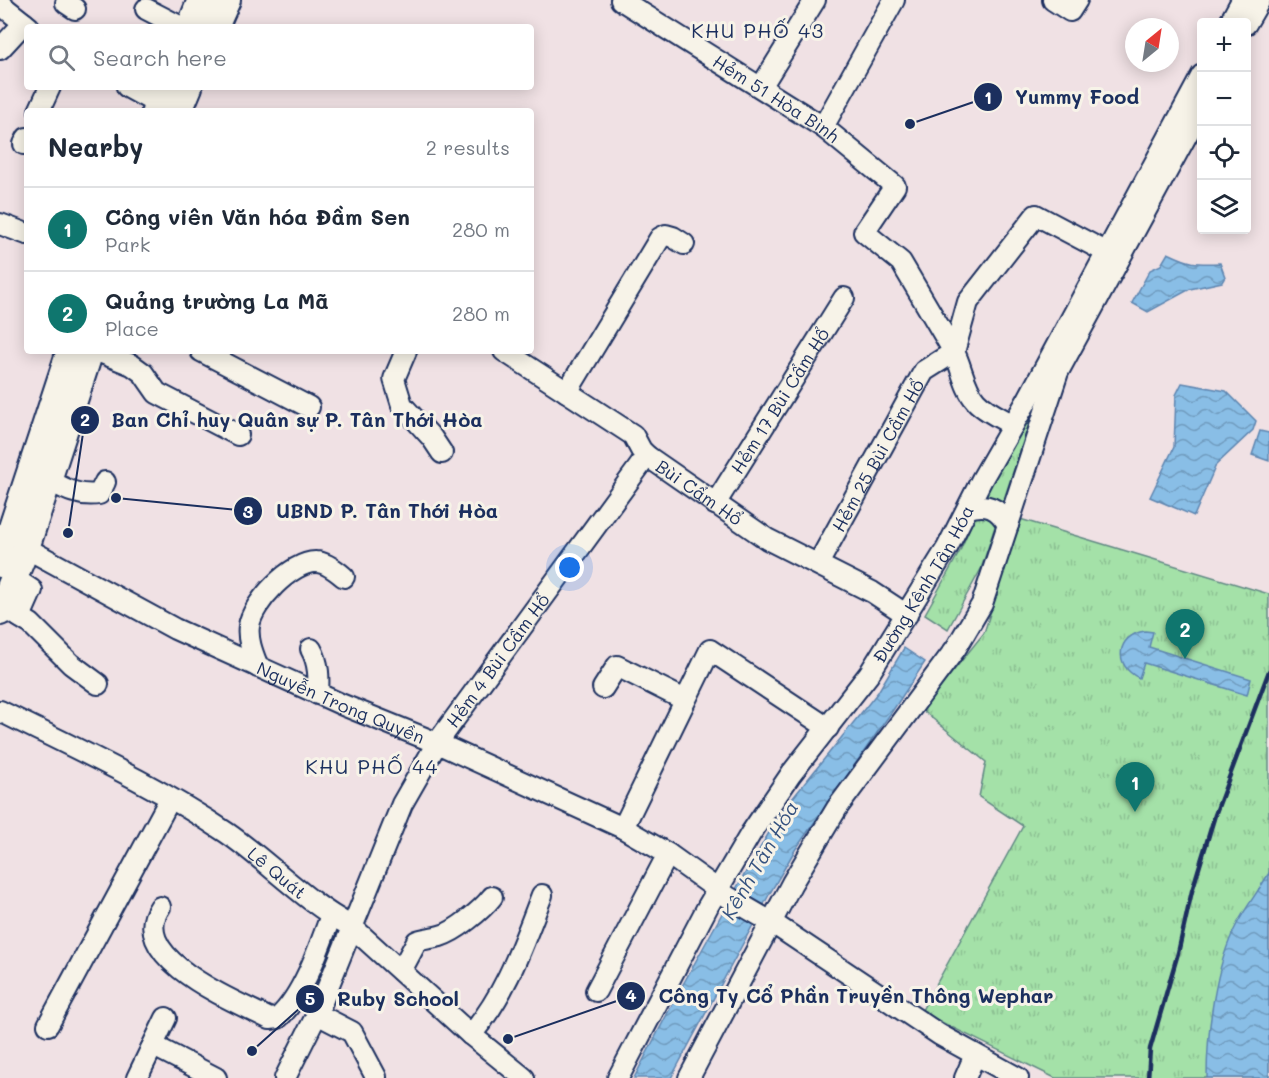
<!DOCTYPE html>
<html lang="en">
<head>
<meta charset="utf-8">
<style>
	body { margin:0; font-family:Mali,sans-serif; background:#f6f6f7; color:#1f2937 }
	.controls { position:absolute; right:18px; top:18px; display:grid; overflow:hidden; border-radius:6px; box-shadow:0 3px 15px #0003 }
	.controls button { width:54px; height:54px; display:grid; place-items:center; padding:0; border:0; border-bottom:2px solid #e0e1e3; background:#fff; color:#1f2937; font:30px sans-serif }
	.compass { position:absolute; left:1125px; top:18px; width:54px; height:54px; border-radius:50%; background:#fff; box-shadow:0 3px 15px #0003; rotate:30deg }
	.you { position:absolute; left:570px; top:568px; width:21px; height:21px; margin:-15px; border:4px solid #fff; border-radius:50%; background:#1a73e8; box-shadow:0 0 0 9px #1a73e833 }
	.badge { display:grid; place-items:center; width:39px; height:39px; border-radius:50%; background:#0f766e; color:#fff; font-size:20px; font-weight:700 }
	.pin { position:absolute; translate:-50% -50px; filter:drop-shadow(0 2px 3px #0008) }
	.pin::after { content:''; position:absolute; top:32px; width:21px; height:18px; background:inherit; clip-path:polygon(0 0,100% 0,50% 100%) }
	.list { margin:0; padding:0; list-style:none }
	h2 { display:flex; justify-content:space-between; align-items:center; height:78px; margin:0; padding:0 24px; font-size:26px }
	h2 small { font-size:20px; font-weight:400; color:#747a83 }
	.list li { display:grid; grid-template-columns:39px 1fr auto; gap:18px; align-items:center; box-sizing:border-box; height:84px; padding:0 24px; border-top:2px solid #e0e1e3 }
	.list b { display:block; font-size:22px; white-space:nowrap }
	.list p { margin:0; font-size:20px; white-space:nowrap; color:#747a83 }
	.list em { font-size:20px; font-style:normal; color:#747a83 }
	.icon { flex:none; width:33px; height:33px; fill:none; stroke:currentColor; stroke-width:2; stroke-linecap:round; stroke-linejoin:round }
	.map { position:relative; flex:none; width:1269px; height:1078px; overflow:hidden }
	.search { position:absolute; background:#fff; box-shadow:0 3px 15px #0003; left:24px; top:24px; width:510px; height:66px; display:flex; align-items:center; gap:15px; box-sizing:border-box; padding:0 21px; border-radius:6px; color:#747a83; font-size:22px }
	.panel { position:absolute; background:#fff; box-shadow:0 3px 15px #0003; left:24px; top:108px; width:510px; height:246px; border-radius:6px }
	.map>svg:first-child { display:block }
	.park { fill:url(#park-tufts); stroke:#608883; stroke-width:1.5 }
	.water { fill:url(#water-waves); stroke:#5d85b0; stroke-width:1.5 }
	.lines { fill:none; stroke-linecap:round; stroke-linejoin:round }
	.minor-casing { stroke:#1b2f5e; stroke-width:24 }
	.major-casing { stroke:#1b2f5e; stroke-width:30 }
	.minor { stroke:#f7f3e8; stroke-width:20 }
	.major { stroke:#f7f3e8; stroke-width:26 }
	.rail { stroke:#1b2f5e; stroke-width:4.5 }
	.labels { text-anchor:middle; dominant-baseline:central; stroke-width:6; stroke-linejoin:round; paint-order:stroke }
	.street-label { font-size:18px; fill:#1b2f5e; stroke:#f7f3e8 }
	.neighbourhood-label { font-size:20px; letter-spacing:1.5px; fill:#1b2f5e; stroke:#f7f3e8 }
	.water-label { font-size:20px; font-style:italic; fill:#365380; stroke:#f7f3e8 }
	.leader { fill:none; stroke:#1b2f5e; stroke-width:2 }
	.callout-dot { fill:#1b2f5e; stroke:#f7f3e8; stroke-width:2 }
	.mark-label { font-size:18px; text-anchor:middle; font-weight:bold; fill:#fff }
	.callout-label { font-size:20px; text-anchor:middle; font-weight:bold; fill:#1b2f5e; stroke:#f7f3e8; stroke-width:6; stroke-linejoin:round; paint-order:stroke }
</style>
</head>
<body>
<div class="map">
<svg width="1269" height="1078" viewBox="0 0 1269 1078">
	<defs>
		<pattern id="park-tufts" width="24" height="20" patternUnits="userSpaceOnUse" patternTransform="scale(1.5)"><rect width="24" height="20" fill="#a4e1a8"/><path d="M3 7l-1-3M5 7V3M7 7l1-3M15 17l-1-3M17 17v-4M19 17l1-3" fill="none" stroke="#8dc193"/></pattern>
		<pattern id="water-waves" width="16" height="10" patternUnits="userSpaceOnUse" patternTransform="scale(1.5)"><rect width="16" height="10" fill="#89bee6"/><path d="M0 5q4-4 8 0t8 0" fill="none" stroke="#6f9bbe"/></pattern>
	</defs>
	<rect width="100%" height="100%" fill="#f0e1e4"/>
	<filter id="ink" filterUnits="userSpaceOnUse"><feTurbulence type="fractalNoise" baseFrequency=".0167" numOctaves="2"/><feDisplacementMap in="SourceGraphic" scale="12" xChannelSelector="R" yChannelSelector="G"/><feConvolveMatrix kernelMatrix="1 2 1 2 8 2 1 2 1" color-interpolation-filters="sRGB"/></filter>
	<g filter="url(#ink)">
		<g class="park">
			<polygon points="1039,393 981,569 948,629 925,614 960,551 1013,425"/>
			<polygon points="1020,519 1269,594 1269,1078 1055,1078 921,1012 1023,826 979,797 986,762 922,710 984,633"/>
		</g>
		<g class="water">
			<path d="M1168,253C1191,264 1195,264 1220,263L1225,277L1222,282L1190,289L1148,312L1132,303L1150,270L1161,265Z"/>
			<polygon points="1182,383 1226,391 1256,421 1253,430 1216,465 1194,516 1150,497 1174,447 1176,395"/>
			<polygon points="1260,431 1269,433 1269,461 1252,455"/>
			<path d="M1145,631L1153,632L1149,647L1251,679L1247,695L1144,663L1139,678C1113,666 1116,635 1145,631Z"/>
			<polygon points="904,648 925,662 893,710 795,850 770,893 671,1078 634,1078 676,997 730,899 780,814 878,692"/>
			<path d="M1269,873V1078H1207C1207,1032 1215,965 1237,924C1246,907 1259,890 1269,873Z"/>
		</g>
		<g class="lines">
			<g class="minor-casing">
				<g id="minor">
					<polyline points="67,0 66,3 75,9"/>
					<path id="s1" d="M621,0L823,127L895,186L864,232L901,262L954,352C962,367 964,388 976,401C985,411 1001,418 1013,425"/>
					<polyline points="1053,0 1070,11 1077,0"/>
					<polyline points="0,4 29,27"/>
					<polyline points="146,9 181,27"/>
					<polyline points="1230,22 1242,0"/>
					<polyline points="1246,24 1260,0"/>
					<polyline points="0,49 24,23"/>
					<polyline points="127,87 158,104 169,107"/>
					<polyline points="761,87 815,0"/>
					<polyline points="39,111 50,87"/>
					<polyline points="823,127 894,0"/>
					<polyline points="24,144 27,138"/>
					<polyline points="0,224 27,234"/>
					<polyline points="97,351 132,365 143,373 157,393 238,435"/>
					<polyline points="201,351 309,407"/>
					<polyline points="406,351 394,379 402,405 432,438 442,453"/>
					<path id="s2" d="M504,351L633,435L641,450L647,456L767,539L872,592L907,615"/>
					<polyline points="954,352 968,302 1036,215 1106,252"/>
					<polyline points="567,392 660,238 666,235 673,237 684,244"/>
					<path d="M48,480C65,489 79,497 99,494L105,482"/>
					<path id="s3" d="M715,504L844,298"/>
					<path d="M968,508C987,503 998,507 1008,525"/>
					<path id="s4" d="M26,548L175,629L343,705L437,743L623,828L668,854L728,897L771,922L940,1035L1018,1078"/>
					<path id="s5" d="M818,564L924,371L954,352"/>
					<polyline points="14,578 32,590 20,617"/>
					<polyline points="2,606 31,624 71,664 98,684"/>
					<path d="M311,649C319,663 319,678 318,694"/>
					<path d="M258,667C253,654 247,640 249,626C252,603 292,561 316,562C325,562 337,571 344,577"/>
					<polyline points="603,688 617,666 685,700"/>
					<path id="s6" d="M0,711C76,749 156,785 227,833C269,862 305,902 351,926L471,1035L524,1078"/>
					<polyline points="623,828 710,650 828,728"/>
					<path d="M160,907C125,958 237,1002 270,1019L278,1018C303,996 320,946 331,915"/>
					<path d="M401,971L417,941C424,939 432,938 440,936C455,932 482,910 492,897"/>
					<polyline points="596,991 668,854"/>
					<polyline points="317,1014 352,1032 376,1077"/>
					<polyline points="48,1025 170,799"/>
					<path d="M471,1035C507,992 522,946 542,895"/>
					<polyline points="151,1049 156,1047 216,1078"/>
					<polyline points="137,1078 166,1018"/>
					<path id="s7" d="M285,1078L317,1014L402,804L437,743L647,456"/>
					<path id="s8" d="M618,1078L708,906L751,833L791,774L869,674L947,548L982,479L1028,399L1202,75"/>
					<polyline points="689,1078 792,883 837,808 956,648 982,604 1058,372 1202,107"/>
					<polyline points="965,1078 975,1055"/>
				</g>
			</g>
			<g class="major-casing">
				<g id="major">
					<polyline points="190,27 201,0"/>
					<polyline points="215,27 227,0"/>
					<polyline points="155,111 165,87"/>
					<polyline points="179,111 189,87"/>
					<polyline points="0,564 70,351"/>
					<polyline points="0,612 26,548 90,351"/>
				</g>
			</g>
			<use href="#minor" class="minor"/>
			<use href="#major" class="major"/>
			<polyline class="rail" points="1148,1078 1150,1049 1178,953 1192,891 1215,815 1269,671"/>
		</g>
	</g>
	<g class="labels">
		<g class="street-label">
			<text stroke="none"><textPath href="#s1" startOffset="184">Hẻm 51 Hòa Bình</textPath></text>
			<text stroke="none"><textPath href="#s3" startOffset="122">Hẻm 17 Bùi Cẩm Hổ</textPath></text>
			<text stroke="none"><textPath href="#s5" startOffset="124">Hẻm 25 Bùi Cầm Hổ</textPath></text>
			<text stroke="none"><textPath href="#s2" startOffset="243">Bùi Cẩm Hổ</textPath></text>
			<text stroke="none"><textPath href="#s8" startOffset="582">Đường Kênh Tân Hóa</textPath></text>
			<text stroke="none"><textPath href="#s7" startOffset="471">Hẻm 4 Bùi Cầm Hổ</textPath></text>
			<text stroke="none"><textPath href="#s4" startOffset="351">Nguyễn Trọng Quyền</textPath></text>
			<text stroke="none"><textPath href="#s6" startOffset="322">Lê Quát</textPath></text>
		</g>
		<g class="neighbourhood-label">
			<text x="758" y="30">KHU PHỐ 43</text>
			<text x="372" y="766">KHU PHỐ 44</text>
		</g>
		<g class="water-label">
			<text transform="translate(759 860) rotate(-60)">Kênh Tân Hóa</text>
		</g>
	</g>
	<path class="leader" d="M910 124L988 97M68 533L85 420M116 498L248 511M508 1039L631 996M252 1051L310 999"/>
	<g class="callout-dot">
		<circle cx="910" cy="124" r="6"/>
		<circle cx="68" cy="533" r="6"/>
		<circle cx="116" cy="498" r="6"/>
		<circle cx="508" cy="1039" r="6"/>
		<circle cx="252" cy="1051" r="6"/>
		<circle cx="988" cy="97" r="15"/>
		<circle cx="85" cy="420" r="15"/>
		<circle cx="248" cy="511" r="15"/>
		<circle cx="631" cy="996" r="15"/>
		<circle cx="310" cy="999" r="15"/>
	</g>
	<g class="mark-label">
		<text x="988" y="104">1</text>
		<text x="85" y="426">2</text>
		<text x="248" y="518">3</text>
		<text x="631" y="1002">4</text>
		<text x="310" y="1005">5</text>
	</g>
	<g class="callout-label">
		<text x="1077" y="104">Yummy Food</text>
		<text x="297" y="427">Ban Chỉ huy Quân sự P. Tân Thới Hòa</text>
		<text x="387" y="518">UBND P. Tân Thới Hòa</text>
		<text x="856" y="1003">Công Ty Cổ Phần Truyền Thông Wephar</text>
		<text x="398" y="1006">Ruby School</text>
	</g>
</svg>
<div class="controls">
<button>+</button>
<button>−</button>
<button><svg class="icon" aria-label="locate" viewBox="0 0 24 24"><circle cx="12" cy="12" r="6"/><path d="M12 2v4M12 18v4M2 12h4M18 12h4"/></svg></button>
<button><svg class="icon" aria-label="layers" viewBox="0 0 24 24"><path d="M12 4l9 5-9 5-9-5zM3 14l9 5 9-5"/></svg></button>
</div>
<svg class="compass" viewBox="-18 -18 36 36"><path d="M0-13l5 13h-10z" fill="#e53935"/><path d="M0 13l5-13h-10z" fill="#747a83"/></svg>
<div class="you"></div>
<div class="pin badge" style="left:1135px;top:812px">1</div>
<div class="pin badge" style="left:1185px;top:659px">2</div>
<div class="search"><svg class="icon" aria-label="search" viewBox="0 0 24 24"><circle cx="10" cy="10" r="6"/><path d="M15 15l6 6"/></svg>Search here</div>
<section class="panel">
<h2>Nearby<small>2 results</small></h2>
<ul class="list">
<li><span class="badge">1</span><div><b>Công viên Văn hóa Đầm Sen</b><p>Park</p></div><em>280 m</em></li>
<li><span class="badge">2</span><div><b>Quảng trường La Mã</b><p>Place</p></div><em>280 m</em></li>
</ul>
</section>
</div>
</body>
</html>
